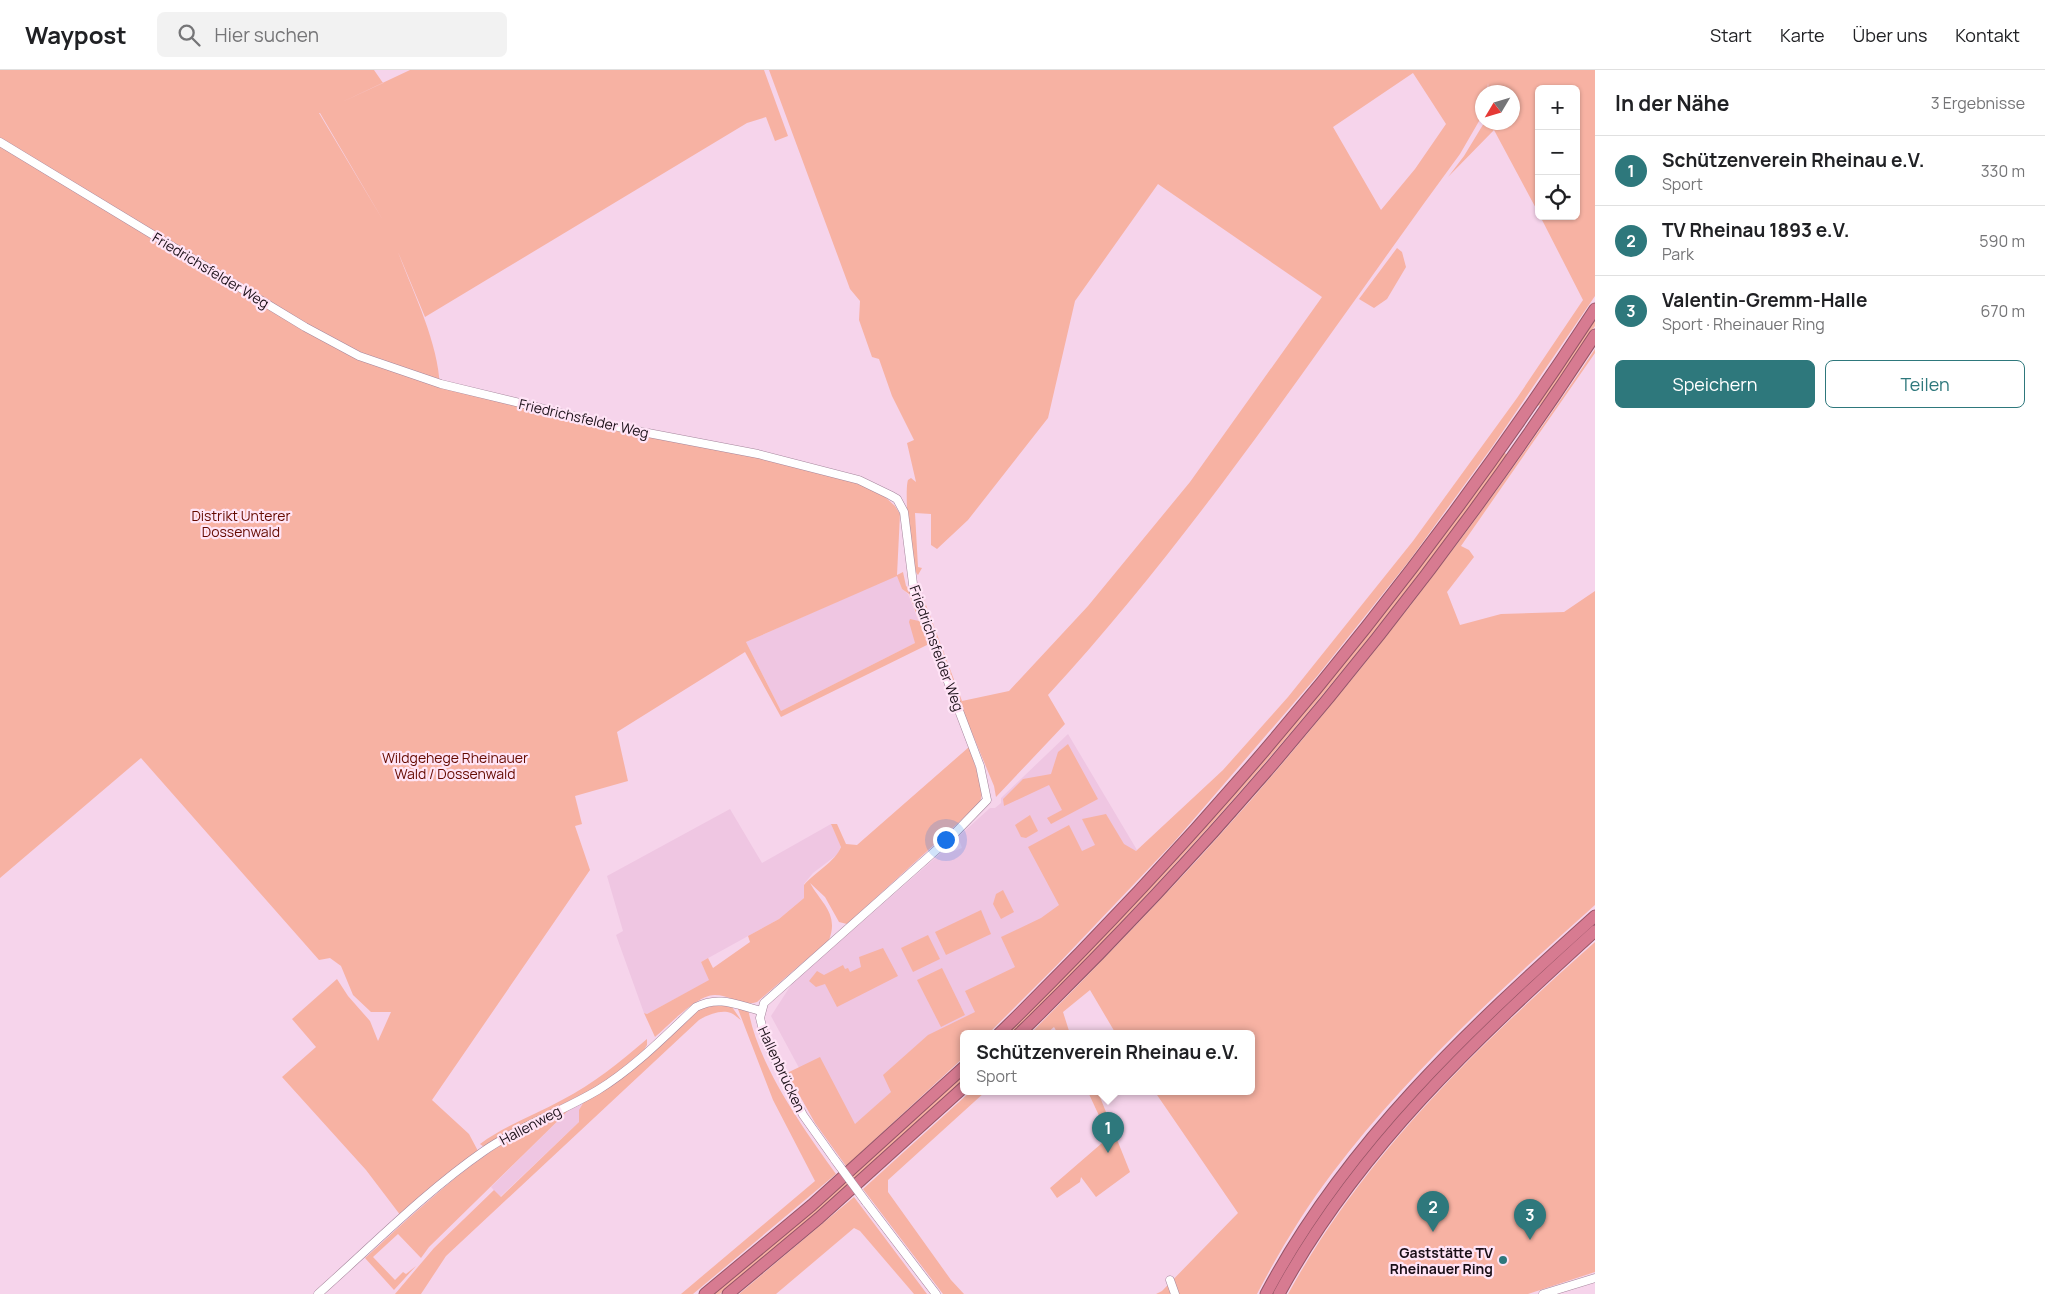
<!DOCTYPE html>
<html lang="de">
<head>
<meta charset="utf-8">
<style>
	body { margin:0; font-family:Manrope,sans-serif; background:#f2f2f2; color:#202124 }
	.controls { position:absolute; right:15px; top:15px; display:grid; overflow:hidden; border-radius:8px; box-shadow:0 1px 4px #0004 }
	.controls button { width:45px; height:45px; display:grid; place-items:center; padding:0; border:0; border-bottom:1px solid #e0e0e0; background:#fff; color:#202124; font:25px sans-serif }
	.compass { position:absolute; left:1475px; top:15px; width:45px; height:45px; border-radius:50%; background:#fff; box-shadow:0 1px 4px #0004; rotate:232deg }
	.you { position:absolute; left:945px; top:769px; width:18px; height:18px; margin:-12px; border:4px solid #fff; border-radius:50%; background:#1a73e8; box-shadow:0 0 0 8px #1a73e833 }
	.badge { display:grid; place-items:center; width:32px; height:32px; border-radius:50%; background:#2e787c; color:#fff; font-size:16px; font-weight:700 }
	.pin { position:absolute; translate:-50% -41px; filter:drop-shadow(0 1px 2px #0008) }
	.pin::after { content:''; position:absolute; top:26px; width:18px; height:15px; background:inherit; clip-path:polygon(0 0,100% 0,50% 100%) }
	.popup { position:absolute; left:960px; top:960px; width:295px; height:65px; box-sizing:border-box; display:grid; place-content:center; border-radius:8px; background:#fff; filter:drop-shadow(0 1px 4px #0005); font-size:16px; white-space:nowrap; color:#757577 }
	.popup b { font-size:19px; color:#202124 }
	.popup::after { content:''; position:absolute; left:50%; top:100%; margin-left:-10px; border:10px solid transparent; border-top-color:#fff }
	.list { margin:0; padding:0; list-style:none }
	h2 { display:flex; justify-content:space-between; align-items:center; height:65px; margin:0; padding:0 20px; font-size:21px }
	h2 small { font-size:16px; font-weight:400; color:#757577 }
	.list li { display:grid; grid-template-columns:32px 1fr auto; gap:15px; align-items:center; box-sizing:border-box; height:70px; padding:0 20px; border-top:1px solid #e0e0e0 }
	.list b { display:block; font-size:19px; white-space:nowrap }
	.list p { margin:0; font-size:16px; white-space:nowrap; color:#757577 }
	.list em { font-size:16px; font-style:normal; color:#757577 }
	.actions { display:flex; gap:10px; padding:15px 20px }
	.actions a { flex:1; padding:11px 0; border:1px solid #2e787c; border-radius:8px; text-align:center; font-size:18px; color:#2e787c }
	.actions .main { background:#2e787c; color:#fff }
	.icon { flex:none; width:28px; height:28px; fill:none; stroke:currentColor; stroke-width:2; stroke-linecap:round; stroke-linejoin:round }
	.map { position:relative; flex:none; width:1595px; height:1224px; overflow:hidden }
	header { display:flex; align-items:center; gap:30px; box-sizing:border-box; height:70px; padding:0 25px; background:#fff; border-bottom:1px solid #e0e0e0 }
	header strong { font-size:24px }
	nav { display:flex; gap:28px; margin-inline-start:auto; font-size:18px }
	.search { width:350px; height:45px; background:#f2f2f2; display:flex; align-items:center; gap:12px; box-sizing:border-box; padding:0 18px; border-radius:8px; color:#757577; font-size:19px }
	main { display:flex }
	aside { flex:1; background:#fff }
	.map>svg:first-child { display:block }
	.built { fill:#efc6e2 }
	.green { fill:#f7b2a3; fill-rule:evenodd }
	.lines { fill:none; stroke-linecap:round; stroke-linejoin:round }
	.minor-casing { stroke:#a5869c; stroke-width:9 }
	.highway-casing { stroke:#955566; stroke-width:13 }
	.minor { stroke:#fff; stroke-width:8 }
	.highway { stroke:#d77b91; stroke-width:11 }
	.minor-bridge-casing { stroke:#a5869c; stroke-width:9; stroke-linecap:butt }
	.minor-bridge { stroke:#fff; stroke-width:8 }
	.poi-dot { fill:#2e787c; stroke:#ffe4f6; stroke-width:2 }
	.labels { text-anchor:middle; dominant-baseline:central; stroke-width:4.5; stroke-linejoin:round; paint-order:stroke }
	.street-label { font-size:14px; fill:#1a0f17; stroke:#ffe4f6 }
	.park-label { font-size:14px; fill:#650a00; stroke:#ffe4f6 }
	.poi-label { font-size:14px; font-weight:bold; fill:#1a0f17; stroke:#ffe4f6; text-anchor:end }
</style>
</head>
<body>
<header>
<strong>Waypost</strong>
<div class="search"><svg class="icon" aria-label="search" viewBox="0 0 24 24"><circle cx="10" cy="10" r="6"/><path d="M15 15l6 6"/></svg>Hier suchen</div>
<nav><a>Start</a><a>Karte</a><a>Über uns</a><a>Kontakt</a></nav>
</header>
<main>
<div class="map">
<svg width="1595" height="1224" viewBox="0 0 1595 1224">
	<rect width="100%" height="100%" fill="#f6d4eb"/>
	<g class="built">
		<polygon points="897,505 902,519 908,524 925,568 781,641 746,572"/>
		<polygon points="1068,664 1137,780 848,1071 798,996 771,946 793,912 948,777 954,781 962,778 958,767 990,738 995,738 1001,733 1001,728"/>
		<polygon points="730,739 762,793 831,754 841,776 838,784 813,803 804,814 804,828 779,849 701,892 710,910 647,944 644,943 616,865 623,861 607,806"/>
		<polygon points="585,1030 579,1052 500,1127 491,1117 573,1036"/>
	</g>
	<g class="green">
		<path d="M0,0H374L383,13L340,33L410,0H764L788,66L775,71L766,47L747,53L425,247L398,182C414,225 438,271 440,317L757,387L859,413L884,426L895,436L900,444L897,505L903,502L906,516L910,519L931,573L781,647L745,582L617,662L628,711L575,726L582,754L575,756L590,800L432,1030L469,1064L478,1081L401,1146L366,1100L282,1007L316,977L292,949L337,909L348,926L370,951L378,971L391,942H371L353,925L341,896L330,888L319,890L141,688L0,808ZM319,43H320L384,152ZM897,506L902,519L909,524L919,551L910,549L909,552L915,573L781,641L746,572Z"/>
		<path d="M769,0H1595V226L1492,377L1409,491L1318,605L1174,772L1058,894L988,964H964V987L846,1096L815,1053L787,1003L820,987L855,1054L891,1022L883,1005L928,965L975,942L965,921L1015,897L1001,867L1041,848L1059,835L1028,777L1069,755L1082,781L1095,775L1082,749L1106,744L1124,774L1136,781L1223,700L1288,627L1413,471L1517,328L1583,230L1540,146H1576V19H1539V144L1494,60L1448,107L1464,86L1484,53L1512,52V22H1489L1488,13L1487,22H1482V46L1460,84C1326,266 1202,458 1048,625L1065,654L996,727L994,716L955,622L917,518L923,527L962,631L1009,621L1088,536L1190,412L1322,227L1158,114L1075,231L1048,348L968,450L937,479L931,475V444L915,443L918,497L922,498L918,505C910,498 904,421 908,410L911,408L916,412L907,373L914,370L892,326L879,289L872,287L859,250L860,231L850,219ZM1413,3L1446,54L1415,99L1381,140L1333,57Z"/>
		<polygon points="1397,178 1402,182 1406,197 1387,229 1374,238 1359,229"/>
		<polygon points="1595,249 1595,256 1545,330 1539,336 1537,334"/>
		<path d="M1595,279V283L1461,476L1469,480L1474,487L1447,522L1460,555L1501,544L1564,542L1595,521V835C1502,918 1409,1002 1333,1102C1304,1140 1279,1182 1257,1224H1156L1162,1221L1238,1143L1155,1022H1252V964H1116L1090,920L1063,942L1070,964H1058L1054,957L1046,964H1030C1105,888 1180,811 1251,730C1375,587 1490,436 1595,279Z"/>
		<path d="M1504,382L1507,385C1359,593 1192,785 1012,964H1006C1188,783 1354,590 1504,382Z"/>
		<polygon points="1068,674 1098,729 1051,754 1047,748 1062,740 1049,715 1004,736 1003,729 1023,709 1051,704 1058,682"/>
		<path d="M969,677L983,719L980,733L847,854L839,852L825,827L810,813C822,834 839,844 829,870L757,932C742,937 730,925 715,925C698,924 668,956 655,967L644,943L647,944L709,910L701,892L708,888L713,898L750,872L748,866L779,849L804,828V815C815,802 835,792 841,777L831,754H837L846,774L857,775Z"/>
		<polygon points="1030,745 1038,761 1026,768 1021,767 1015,755"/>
		<polygon points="1003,820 1014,842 1001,849 993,834 996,824"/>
		<polygon points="981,840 991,864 946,885 935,862"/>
		<polygon points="928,865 940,889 913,902 901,878"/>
		<path d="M1595,872V1202L1528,1224H1288C1364,1085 1478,976 1595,872Z"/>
		<polygon points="883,878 898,906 837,937 825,914 816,917 809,911 817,901 824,905 843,895 845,899 848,898 850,902 861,897 859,887"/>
		<polygon points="942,898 965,945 941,957 917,910"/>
		<path d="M714,934L732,937L741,950C737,948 736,945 731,943C721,939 707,945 699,950L446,1186L421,1224H395L434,1178L494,1120L501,1127L579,1052V1040L585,1030L698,940Z"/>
		<path d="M736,934L748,938C757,994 803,1058 836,1104L693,1224H681L815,1111L773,1030Z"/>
		<path d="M647,969V975L644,980L609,1009L589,1021L513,1059L484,1077L480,1074C506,1055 535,1045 562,1030C593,1014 620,992 647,969Z"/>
		<polygon points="964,1004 964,1010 848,1116 720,1224 714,1224 839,1118"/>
		<polygon points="970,1022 985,1022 888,1110 888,1122 951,1210 964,1224 943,1224 863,1119"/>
		<polygon points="1088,1022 1098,1022 1130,1102 1096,1127 1081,1107 1080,1112 1057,1128 1050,1118 1109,1067"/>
		<path d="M573,1036L429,1177L421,1188L398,1164L373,1187L395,1210L403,1202L406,1204L416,1196L394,1220L365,1188C405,1152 445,1113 490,1082C516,1064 545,1050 573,1036Z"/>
		<polygon points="854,1127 927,1224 914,1224 860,1161 854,1158 776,1224 739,1224"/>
	</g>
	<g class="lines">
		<g class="minor-casing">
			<g id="minor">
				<polyline points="0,72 305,257 359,286 441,314 627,359 758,384 859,410 890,425 897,429 904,442 914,522 980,696 987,730 952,766 764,933 760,948 766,972 803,1045 835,1090"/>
				<polyline points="866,1132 936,1224"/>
				<polyline points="1170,1210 1175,1224"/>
				<path d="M318,1224C372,1176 425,1122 484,1081C520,1056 561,1042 598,1020C634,998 665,966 696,937C719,925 737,935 761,941"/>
				<polyline points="1543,1224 1595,1208"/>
			</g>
		</g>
		<g class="highway-casing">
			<g id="highway">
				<path d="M999,964C1223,745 1424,502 1595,239"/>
				<path d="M1019,964C1235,754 1430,518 1595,265"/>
				<polyline points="705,1224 812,1135 964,997"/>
				<polyline points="728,1224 819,1148 964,1017"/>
				<path d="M1266,1224C1346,1073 1469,959 1595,846"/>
				<path d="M1279,1224C1357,1080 1475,970 1595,861"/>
			</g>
		</g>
		<use href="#minor" class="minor"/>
		<use href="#highway" class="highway"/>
		<g class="minor-bridge-casing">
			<polyline id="minor-bridge" points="835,1090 866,1132"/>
		</g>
		<use href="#minor-bridge" class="minor-bridge"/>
	</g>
	<circle class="poi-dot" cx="1503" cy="1190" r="5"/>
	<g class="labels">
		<g class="street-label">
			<text transform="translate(211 200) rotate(31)">Friedrichsfelder Weg</text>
			<text transform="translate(584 348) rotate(13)">Friedrichsfelder Weg</text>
			<text transform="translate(937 578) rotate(70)">Friedrichsfelder Weg</text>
			<text transform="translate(782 999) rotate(65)">Hallenbrücken</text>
			<text transform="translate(530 1055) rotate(-28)">Hallenweg</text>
		</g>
		<g class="park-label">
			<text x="241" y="445">Distrikt Unterer<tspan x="241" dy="16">Dossenwald</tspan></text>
			<text x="455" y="687">Wildgehege Rheinauer<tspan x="455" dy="16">Wald / Dossenwald</tspan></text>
		</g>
		<g class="poi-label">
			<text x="1493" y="1182">Gaststätte TV<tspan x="1493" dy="16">Rheinauer Ring</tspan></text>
		</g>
	</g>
</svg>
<div class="controls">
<button>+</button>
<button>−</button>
<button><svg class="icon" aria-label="locate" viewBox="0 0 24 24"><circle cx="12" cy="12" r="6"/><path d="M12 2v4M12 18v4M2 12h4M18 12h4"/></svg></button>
</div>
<svg class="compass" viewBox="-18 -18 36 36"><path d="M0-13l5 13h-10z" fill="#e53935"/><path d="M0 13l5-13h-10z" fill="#757577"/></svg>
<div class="you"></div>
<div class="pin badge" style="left:1108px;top:1083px">1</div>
<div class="popup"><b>Schützenverein Rheinau e.V.</b>Sport</div>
<div class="pin badge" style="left:1433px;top:1162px">2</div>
<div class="pin badge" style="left:1530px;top:1170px">3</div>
</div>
<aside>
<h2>In der Nähe<small>3 Ergebnisse</small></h2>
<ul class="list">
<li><span class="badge">1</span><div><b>Schützenverein Rheinau e.V.</b><p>Sport</p></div><em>330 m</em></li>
<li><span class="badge">2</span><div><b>TV Rheinau 1893 e.V.</b><p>Park</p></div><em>590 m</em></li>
<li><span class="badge">3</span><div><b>Valentin-Gremm-Halle</b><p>Sport · Rheinauer Ring</p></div><em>670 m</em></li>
</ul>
<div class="actions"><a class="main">Speichern</a><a>Teilen</a></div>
</aside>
</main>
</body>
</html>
